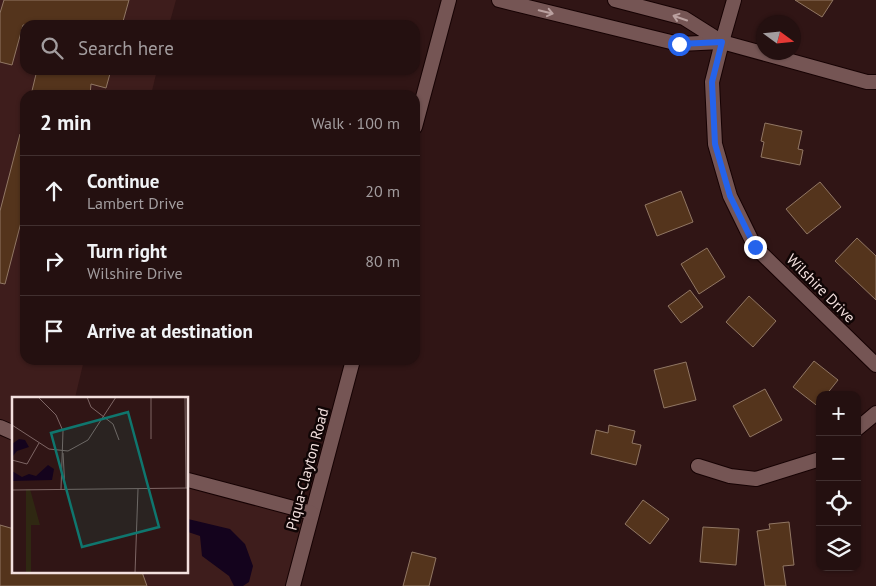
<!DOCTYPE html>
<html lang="en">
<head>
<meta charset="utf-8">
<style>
	body { margin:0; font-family:"PT Sans",sans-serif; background:#301e1e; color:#f1f3f6 }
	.controls { position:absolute; right:15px; bottom:15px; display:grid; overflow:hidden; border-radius:10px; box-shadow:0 1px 4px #0004 }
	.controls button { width:45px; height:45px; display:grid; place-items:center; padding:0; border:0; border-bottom:1px solid #413030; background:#241010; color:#f1f3f6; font:25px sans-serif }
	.compass { position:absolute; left:756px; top:15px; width:45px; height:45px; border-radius:50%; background:#241010; box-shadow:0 1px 4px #0004; rotate:105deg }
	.stop { position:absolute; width:15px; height:15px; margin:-11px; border:4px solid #2563eb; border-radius:50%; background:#fff }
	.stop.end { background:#2563eb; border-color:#fff; box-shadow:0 1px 5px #0008 }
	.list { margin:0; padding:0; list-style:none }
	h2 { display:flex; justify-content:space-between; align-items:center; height:65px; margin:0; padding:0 20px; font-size:21px }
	h2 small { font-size:16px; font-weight:400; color:#a39d9f }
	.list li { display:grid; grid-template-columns:32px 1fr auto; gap:15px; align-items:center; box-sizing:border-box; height:70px; padding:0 20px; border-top:1px solid #413030 }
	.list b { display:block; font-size:19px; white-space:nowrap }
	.list p { margin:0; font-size:16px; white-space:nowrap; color:#a39d9f }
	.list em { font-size:16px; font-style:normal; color:#a39d9f }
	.icon { flex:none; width:28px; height:28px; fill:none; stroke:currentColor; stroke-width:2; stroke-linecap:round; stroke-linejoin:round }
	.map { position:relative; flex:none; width:876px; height:586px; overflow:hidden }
	.search { position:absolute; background:#241010; box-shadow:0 1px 4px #0004; left:20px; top:20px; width:400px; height:55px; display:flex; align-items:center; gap:12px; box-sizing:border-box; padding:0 18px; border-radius:15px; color:#a39d9f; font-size:19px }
	.panel { position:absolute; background:#241010; box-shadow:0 1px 4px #0004; left:20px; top:90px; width:400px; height:275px; border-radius:15px }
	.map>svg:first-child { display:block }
	.built { fill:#3e1d1c }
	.water { fill:#14031d }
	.building { fill:#54341c; stroke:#917764 }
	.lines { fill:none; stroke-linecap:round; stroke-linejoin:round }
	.minor-casing { stroke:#160203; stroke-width:16 }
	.tertiary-casing { stroke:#160203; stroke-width:16 }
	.minor { stroke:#755554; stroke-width:14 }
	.tertiary { stroke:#755554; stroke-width:14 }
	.oneway { stroke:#baa1a0 }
	.route { stroke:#2563eb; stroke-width:6 }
	.labels { text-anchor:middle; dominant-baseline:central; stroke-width:5; stroke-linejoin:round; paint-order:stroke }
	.street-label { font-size:15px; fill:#f3e0de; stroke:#100505 }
	.inset-road { fill:none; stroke:#7e6665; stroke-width:1 }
	.view { fill:#0f766e; fill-opacity:0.15; stroke:#0f766e; stroke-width:2.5 }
	.inset-edge { fill:none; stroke:#f3e0de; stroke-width:2.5 }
</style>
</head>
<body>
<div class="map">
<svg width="876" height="586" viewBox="0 0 876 586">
	<rect width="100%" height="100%" fill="#301515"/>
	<polygon class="built" points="0,0 176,0 169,25 25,25 25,70 157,70 151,95 25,95 25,360 84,360 75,398 14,398 14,572 188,572 188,480 312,513 293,586 0,586"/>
	<polygon class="water" points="188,519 230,529 245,544 253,566 249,582 243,586 234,586 229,576 202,556 200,536 188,532"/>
	<g class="building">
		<polygon points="4,0 129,0 122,25 23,25 12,65 0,62 0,13"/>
		<polygon points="795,0 833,0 822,17"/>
		<polygon points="37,70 111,70 106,88 91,84 90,95 31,95"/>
		<polygon points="765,123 802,131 798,149 803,150 800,165 761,157 764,142 761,141"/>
		<polygon points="20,134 25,135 25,207 5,284 0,283 0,211"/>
		<polygon points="820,182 841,207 807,234 786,209"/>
		<polygon points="681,191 693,222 657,236 645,205"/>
		<polygon points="857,238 876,256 876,300 835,261"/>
		<polygon points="707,248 725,277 699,294 681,264"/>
		<polygon points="690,290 703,307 681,323 668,306"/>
		<polygon points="749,296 776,321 753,347 726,322"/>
		<polygon points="814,361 838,380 826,395 820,395 820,408 793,387"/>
		<polygon points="686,362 696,400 664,408 654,370"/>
		<polygon points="765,389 782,420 750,437 733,406"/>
		<polygon points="609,425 635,431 632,443 641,445 636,465 591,454 596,430 608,433"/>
		<polygon points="643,500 669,519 650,544 625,524"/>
		<polygon points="789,522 794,565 783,566 786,586 765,586 757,531 770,529 769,524"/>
		<polygon points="0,525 14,529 14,572 142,572 147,586 0,586"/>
		<polygon points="703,527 739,529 736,565 700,562"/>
		<polygon points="412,552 436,558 429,586 403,586"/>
	</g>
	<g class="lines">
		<g class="minor-casing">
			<g id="minor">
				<polyline points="499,0 679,44 722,42"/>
				<polyline points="615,0 684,18 722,42 867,82 876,82"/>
				<polyline points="734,0 722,42 712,82 715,144 730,196 755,247 876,365"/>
				<polyline points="415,127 449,0"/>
				<polyline points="857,429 876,413"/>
				<polyline points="698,466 730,476 756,479 820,459"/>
				<polyline points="293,586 353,360"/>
			</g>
		</g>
		<g class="tertiary-casing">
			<g id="tertiary">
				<polyline points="0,427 14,433"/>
				<polyline points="188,480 312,513"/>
			</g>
		</g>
		<use href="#minor" class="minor"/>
		<use href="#tertiary" class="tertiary"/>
	</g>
	<defs><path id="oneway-shaft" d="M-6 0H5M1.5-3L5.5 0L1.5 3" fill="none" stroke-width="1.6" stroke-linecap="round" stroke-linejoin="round" transform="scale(1.25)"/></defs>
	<g class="oneway">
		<use href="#oneway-shaft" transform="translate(546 12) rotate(14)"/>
		<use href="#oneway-shaft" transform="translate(680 18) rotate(-161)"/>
	</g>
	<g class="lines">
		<polyline class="route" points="679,44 722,42 712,82 715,144 730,196 755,247"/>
	</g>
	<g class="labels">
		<g class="street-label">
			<text transform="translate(821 288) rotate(45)">Wilshire Drive</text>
			<text transform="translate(307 469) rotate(-75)">Piqua-Clayton Road</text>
		</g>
	</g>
	<g transform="translate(12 397)">
		<rect width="176" height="176" fill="#301515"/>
		<path d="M14,92H18L28,128H19V176H14Z" fill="#2f2812"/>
		<path d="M7,42L13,43L17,50L5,54L1,59L0,47ZM36,68L42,72L40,83L0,84V74L10,80L17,77L24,79Z" fill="#14031d"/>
		<path class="inset-road" d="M26,0L44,18L51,34L49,92M75,0L79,10L101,27L107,43M139,0V42M173,0L174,91M0,28L37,52L56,54L76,43L104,0M51,56L53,92M0,63L15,67L27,46M0,93L177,91M123,176L126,92"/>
		<path class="view" d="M116,15L147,130L70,150L39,36Z"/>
		<rect width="176" height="176" class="inset-edge"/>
	</g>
</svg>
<div class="controls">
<button>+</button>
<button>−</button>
<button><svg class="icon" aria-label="locate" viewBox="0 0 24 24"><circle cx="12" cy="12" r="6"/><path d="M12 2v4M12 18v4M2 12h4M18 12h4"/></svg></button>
<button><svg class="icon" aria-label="layers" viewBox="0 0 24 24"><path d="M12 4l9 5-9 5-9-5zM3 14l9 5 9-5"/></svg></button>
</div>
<svg class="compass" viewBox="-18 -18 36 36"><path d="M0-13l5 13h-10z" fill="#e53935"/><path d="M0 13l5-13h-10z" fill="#a39d9f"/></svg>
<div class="stop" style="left:679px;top:44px"></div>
<div class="stop end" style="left:755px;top:247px"></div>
<div class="search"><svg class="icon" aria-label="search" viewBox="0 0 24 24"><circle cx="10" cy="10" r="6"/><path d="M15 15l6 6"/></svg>Search here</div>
<section class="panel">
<h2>2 min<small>Walk · 100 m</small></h2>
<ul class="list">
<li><svg class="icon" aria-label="ahead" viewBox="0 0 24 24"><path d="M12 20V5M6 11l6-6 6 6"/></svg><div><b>Continue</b><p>Lambert Drive</p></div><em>20 m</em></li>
<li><svg class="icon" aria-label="right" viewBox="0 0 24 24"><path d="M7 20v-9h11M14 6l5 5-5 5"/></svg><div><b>Turn right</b><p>Wilshire Drive</p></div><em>80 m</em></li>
<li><svg class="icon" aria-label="arrive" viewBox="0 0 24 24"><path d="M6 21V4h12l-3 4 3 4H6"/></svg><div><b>Arrive at destination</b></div></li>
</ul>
</section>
</div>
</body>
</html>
